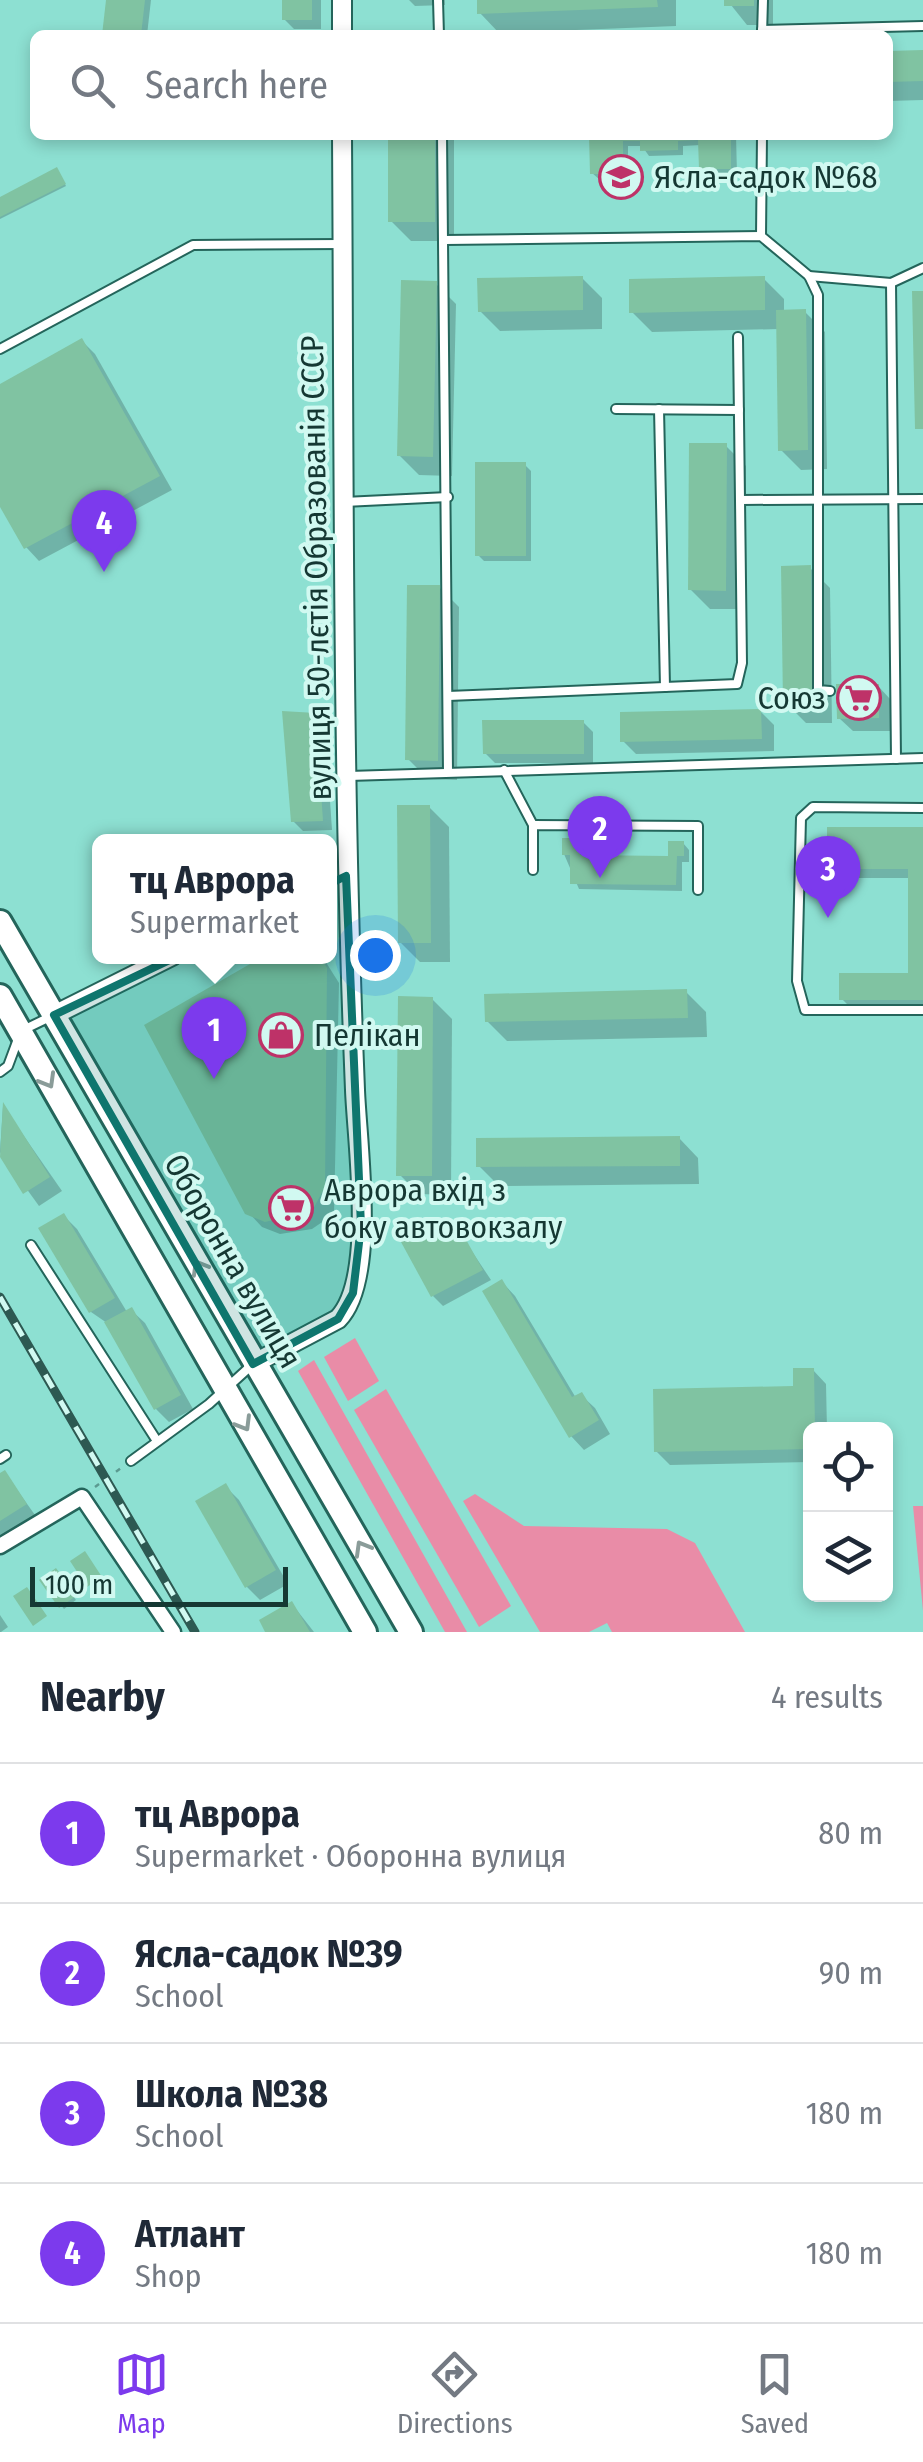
<!DOCTYPE html>
<html lang="en">
<head>
<meta charset="utf-8">
<style>
	body { margin:0; font-family:"Fira Sans Condensed",sans-serif; background:#f2f2f3; color:#1f2937 }
	.controls { position:absolute; right:30px; bottom:30px; display:grid; overflow:hidden; border-radius:15px; box-shadow:0 5px 15px #0003 }
	.controls button { width:90px; height:90px; display:grid; place-items:center; padding:0; border:0; border-bottom:2px solid #e0e1e3; background:#fff; color:#1f2937; font:50px sans-serif }
	.scale { position:absolute; left:30px; bottom:25px; width:258px; box-sizing:border-box; padding-left:10px; border:5px solid #153833; border-top:0; font-size:28px; line-height:35px; white-space:nowrap; color:#153833; -webkit-text-stroke:8px #d1f9f1; paint-order:stroke }
	.you { position:absolute; left:375px; top:955px; width:35px; height:35px; margin:-25px; border:8px solid #fff; border-radius:50%; background:#1a73e8; box-shadow:0 0 0 15px #1a73e833 }
	.badge { display:grid; place-items:center; width:65px; height:65px; border-radius:50%; background:#7c3aed; color:#fff; font-size:32px; font-weight:700 }
	.pin { position:absolute; translate:-50% -82px; filter:drop-shadow(0 2px 5px #0008) }
	.pin::after { content:''; position:absolute; top:52px; width:35px; height:30px; background:inherit; clip-path:polygon(0 0,100% 0,50% 100%) }
	.popup { position:absolute; left:92px; top:834px; width:245px; height:130px; box-sizing:border-box; display:grid; place-content:center; border-radius:15px; background:#fff; filter:drop-shadow(0 2px 8px #0005); font-size:32px; white-space:nowrap; color:#747a83 }
	.popup b { font-size:38px; color:#1f2937 }
	.popup::after { content:''; position:absolute; left:50%; top:100%; margin-left:-20px; border:20px solid transparent; border-top-color:#fff }
	.list { margin:0; padding:0; list-style:none }
	h2 { display:flex; justify-content:space-between; align-items:center; height:130px; margin:0; padding:0 40px; font-size:42px }
	h2 small { font-size:32px; font-weight:400; color:#747a83 }
	.list li { display:grid; grid-template-columns:65px 1fr auto; gap:30px; align-items:center; box-sizing:border-box; height:140px; padding:0 40px; border-top:2px solid #e0e1e3 }
	.list b { display:block; font-size:38px; white-space:nowrap }
	.list p { margin:0; font-size:32px; white-space:nowrap; color:#747a83 }
	.list em { font-size:32px; font-style:normal; color:#747a83 }
	.icon { flex:none; width:55px; height:55px; fill:none; stroke:currentColor; stroke-width:2; stroke-linecap:round; stroke-linejoin:round }
	.map { position:relative; flex:none; width:923px; height:1632px; overflow:hidden }
	.search { position:absolute; background:#fff; box-shadow:0 5px 15px #0003; left:30px; right:30px; top:30px; height:110px; display:flex; align-items:center; gap:25px; box-sizing:border-box; padding:0 35px; border-radius:15px; color:#747a83; font-size:38px }
	.sheet { height:690px; background:#fff }
	nav { display:flex; justify-content:space-around; align-items:center; box-sizing:border-box; height:140px; border-top:2px solid #e0e1e3; background:#fff; font-size:28px; color:#747a83 }
	nav a { display:grid; justify-items:center; gap:5px }
	nav .on { color:#7c3aed }
	.map>svg:first-child { display:block }
	.green { fill:#e98ca7 }
	.shadow { fill:#0003 }
	.building { fill:#80c3a2 }
	.lines { fill:none; stroke-linecap:round; stroke-linejoin:round }
	.service-casing { stroke:#24655b; stroke-width:12 }
	.minor-casing { stroke:#24655b; stroke-width:19 }
	.tertiary-casing { stroke:#24655b; stroke-width:22 }
	.primary-casing { stroke:#24655b; stroke-width:28 }
	.path { stroke:#5b9a90; stroke-width:2.5; stroke-dasharray:5 8; stroke-linecap:butt }
	.service { stroke:#fff; stroke-width:8 }
	.minor { stroke:#fff; stroke-width:14 }
	.tertiary { stroke:#fff; stroke-width:18 }
	.primary { stroke:#fff; stroke-width:22 }
	.rail-casing { stroke:#2d5952; stroke-width:9 }
	.rail { stroke:#d1f9f1; stroke-width:5; stroke-dasharray:15; stroke-linecap:butt }
	.oneway { stroke:#8a9c99 }
	.marked { fill:#0f766e; fill-opacity:0.2; stroke:#0f766e; stroke-width:8; stroke-linejoin:round }
	.labels { text-anchor:middle; dominant-baseline:central; stroke-width:8; stroke-linejoin:round; paint-order:stroke }
	.poi-label { font-size:32px; fill:#153833; stroke:#d1f9f1; text-anchor:start }
	.street-label { font-size:32px; fill:#153833; stroke:#d1f9f1 }
</style>
</head>
<body>
<div class="map">
<svg width="923" height="1632" viewBox="0 0 923 1632">
	<rect width="100%" height="100%" fill="#8de0d2"/>
	<g class="green">
		<polygon points="355,1338 379,1381 348,1401 324,1357"/>
		<polygon points="314,1360 467,1632 445,1632 298,1371"/>
		<polygon points="386,1389 511,1606 479,1627 354,1410"/>
		<polygon points="475,1494 524,1526 667,1529 695,1543 745,1632 612,1632 607,1623 589,1632 540,1632 463,1501"/>
		<polygon points="913,1506 923,1506 923,1611"/>
	</g>
	<g class="shadow">
		<polygon points="108,0 151,0 147,35 104,35"/>
		<polygon points="284,0 321,0 321,29 294,29 284,19"/>
		<polygon points="409,0 445,0 445,5 415,6"/>
		<polygon points="479,0 676,0 676,26 499,33 480,13"/>
		<polygon points="727,0 773,0 773,25 747,25"/>
		<polygon points="923,52 923,100 888,101 888,53"/>
		<polygon points="391,135 454,135 454,241 411,241 391,221"/>
		<polygon points="592,135 736,135 737,174 707,174 701,168 701,145 683,146 683,155 649,156 642,146 628,146 628,179 599,179 592,173"/>
		<polygon points="59,173 66,186 0,219 0,200"/>
		<polygon points="582,278 602,298 602,329 500,331 480,311"/>
		<polygon points="764,279 784,299 784,312 805,312 825,332 827,469 801,470 781,450 779,329 652,332 632,312"/>
		<polygon points="436,284 456,304 452,476 419,475 399,455"/>
		<polygon points="82,341 95,354 172,490 39,561 26,547 0,501 0,387"/>
		<polygon points="726,446 746,466 745,609 710,609 690,589"/>
		<polygon points="525,465 531,471 531,561 484,561 478,555"/>
		<polygon points="810,568 830,588 832,723 806,723 786,703"/>
		<polygon points="439,587 459,607 457,780 428,779 408,759"/>
		<polygon points="878,686 891,700 892,731 853,731 839,718"/>
		<polygon points="760,711 774,725 774,751 636,754 623,741"/>
		<polygon points="314,715 325,725 332,830 303,831 293,821"/>
		<polygon points="583,722 593,732 593,763 495,763 485,753"/>
		<polygon points="429,807 449,827 450,962 420,962 400,942"/>
		<polygon points="923,830 923,1009 852,1009 842,999 911,975 910,878 840,878 830,868"/>
		<polygon points="579,840 586,847 586,858 670,859 683,843 689,850 689,862 682,862 682,891 579,889 564,854"/>
		<polygon points="269,956 322,956 339,983 334,1214 312,1229 280,1234 262,1227 248,1212"/>
		<polygon points="686,992 706,1012 707,1037 507,1041 487,1021"/>
		<polygon points="432,999 452,1019 451,1195 419,1194 399,1174"/>
		<polygon points="3,1106 62,1191 39,1206 0,1152"/>
		<polygon points="679,1138 698,1158 699,1184 499,1186 479,1166"/>
		<polygon points="64,1216 77,1229 127,1312 131,1310 145,1323 193,1409 169,1422 156,1409 107,1323 91,1312"/>
		<polygon points="463,1238 491,1280 443,1306 433,1296"/>
		<polygon points="502,1282 515,1296 576,1398 581,1395 595,1408 610,1434 584,1450 571,1436"/>
		<polygon points="813,1370 826,1384 827,1430 810,1430 810,1462 670,1465 656,1451 796,1388"/>
		<polygon points="5,1473 35,1515 0,1536 0,1476"/>
		<polygon points="226,1487 239,1500 288,1584 260,1600 247,1587"/>
		<polygon points="55,1571 76,1600 64,1609 42,1581"/>
		<polygon points="292,1604 314,1632 270,1632"/>
		<polygon points="0,1615 8,1627 1,1632 0,1632"/>
	</g>
	<g class="building">
		<polygon points="106,0 145,0 141,35 102,35"/>
		<rect x="282" y="0" width="30" height="20"/>
		<polygon points="477,0 657,0 658,7 477,14"/>
		<rect x="724" y="0" width="30" height="6"/>
		<polygon points="923,50 923,81 888,82 888,51"/>
		<rect x="388" y="135" width="47" height="87"/>
		<polygon points="589,135 731,135 731,169 699,169 698,140 678,141 678,150 640,151 640,141 623,141 623,174 590,174"/>
		<polygon points="57,167 66,184 0,217 0,197"/>
		<polygon points="583,276 583,310 478,312 477,278"/>
		<polygon points="765,276 765,310 629,313 629,279"/>
		<polygon points="401,280 437,281 433,457 397,456"/>
		<polygon points="912,291 923,291 923,429 915,429"/>
		<polygon points="806,309 808,450 778,451 776,310"/>
		<polygon points="82,338 160,476 24,549 0,507 0,384"/>
		<polygon points="689,443 727,443 726,591 688,590"/>
		<rect x="475" y="462" width="51" height="94"/>
		<polygon points="811,565 813,704 783,704 781,566"/>
		<polygon points="407,585 440,585 438,761 405,760"/>
		<polygon points="836,684 879,684 879,718 837,719"/>
		<polygon points="761,709 762,739 620,742 620,712"/>
		<polygon points="282,711 316,713 323,821 291,822"/>
		<polygon points="482,720 584,720 584,754 483,754"/>
		<polygon points="397,805 430,805 431,943 398,943"/>
		<polygon points="827,827 923,827 923,1000 839,1000 839,973 908,973 908,869 827,869"/>
		<polygon points="562,838 580,838 580,855 668,856 668,841 684,841 684,856 677,856 676,885 570,884 570,855 562,855"/>
		<polygon points="264,956 320,956 327,968 325,1187 312,1211 265,1222 245,1214 144,1025"/>
		<polygon points="687,989 688,1018 485,1022 484,994"/>
		<polygon points="398,996 433,997 432,1176 396,1176"/>
		<polygon points="3,1102 50,1177 23,1194 0,1157"/>
		<polygon points="680,1136 680,1166 476,1167 476,1138"/>
		<polygon points="64,1213 115,1298 89,1313 38,1228"/>
		<polygon points="464,1236 483,1270 431,1297 401,1242 409,1237"/>
		<polygon points="502,1279 572,1397 582,1392 599,1420 569,1438 482,1291"/>
		<polygon points="132,1307 181,1395 154,1410 104,1322"/>
		<polygon points="793,1368 814,1368 815,1430 810,1430 810,1449 654,1452 653,1389 793,1386"/>
		<polygon points="5,1470 27,1504 0,1521 0,1473"/>
		<polygon points="226,1483 276,1570 245,1588 195,1501"/>
		<polygon points="85,1551 102,1577 87,1587 70,1561"/>
		<polygon points="56,1568 76,1596 59,1608 39,1580"/>
		<polygon points="27,1587 47,1616 33,1626 13,1596"/>
		<polygon points="292,1601 310,1632 265,1632 259,1620"/>
	</g>
	<g class="lines">
		<g class="service-casing">
			<g id="service">
				<polyline points="438,0 439,35"/>
				<polyline points="762,30 923,26"/>
				<polyline points="762,35 763,0"/>
				<polyline points="442,135 448,772"/>
				<polyline points="761,236 762,135"/>
				<polyline points="445,240 761,236 809,276 818,295 818,690 830,691"/>
				<polyline points="809,276 891,283 923,268"/>
				<polyline points="891,283 896,759"/>
				<polyline points="0,349 193,245 343,244"/>
				<polyline points="616,409 739,410"/>
				<polyline points="659,409 665,687"/>
				<polyline points="741,500 923,499"/>
				<polyline points="344,502 448,497"/>
				<polyline points="448,696 737,684 742,663 738,337"/>
				<polyline points="504,770 533,825"/>
				<polyline points="349,776 923,758"/>
				<polyline points="923,808 813,807 801,818 797,981 805,1010 923,1010"/>
				<polyline points="533,870 533,825 698,826 698,890"/>
				<polyline points="0,1072 8,1066 21,1031 50,1017"/>
				<polyline points="31,1245 157,1441"/>
				<polyline points="0,1459 6,1455"/>
				<polyline points="131,1461 209,1404 253,1364"/>
			</g>
		</g>
		<g class="minor-casing">
			<polyline id="minor" points="0,1546 82,1497 173,1632"/>
		</g>
		<g class="tertiary-casing">
			<g id="tertiary">
				<polyline points="342,0 342,35"/>
				<polyline points="54,1015 172,956"/>
				<path d="M253,1364L338,1319C377,1279 357,1144 355,1090C342,772 344,453 342,135"/>
			</g>
		</g>
		<g class="primary-casing">
			<g id="primary">
				<polyline points="0,922 411,1632"/>
				<polyline points="0,996 365,1632"/>
			</g>
		</g>
		<polyline class="path" points="95,1487 121,1468"/>
		<use href="#service" class="service"/>
		<use href="#minor" class="minor"/>
		<use href="#tertiary" class="tertiary"/>
		<use href="#primary" class="primary"/>
		<g class="rail-casing">
			<polyline id="rail" points="0,1297 195,1632"/>
		</g>
		<use href="#rail" class="rail"/>
	</g>
	<defs><path id="oneway-chevron" d="M-2-3.5L2.5 0L-2 3.5" fill="none" stroke-width="1.6" stroke-linecap="round" stroke-linejoin="round" transform="scale(2.5)"/></defs>
	<g class="oneway">
		<use href="#oneway-chevron" transform="translate(48 1081) rotate(60)"/>
		<use href="#oneway-chevron" transform="translate(199 1267) rotate(-120)"/>
		<use href="#oneway-chevron" transform="translate(244 1424) rotate(59)"/>
		<use href="#oneway-chevron" transform="translate(362 1548) rotate(-120)"/>
	</g>
	<path class="marked" d="M346,876L361,1226L353,1293L338,1319L253,1364L54,1015Z"/>
	<defs>
		<g id="school-ring" transform="scale(2.25)"><circle r="9.5" fill="#d1f9f1" stroke="#be3268" stroke-width="1.5"/><path d="M0-5L7-2L0 1L-7-2ZM-4 1L0 2.5L4 1V4Q0 6-4 4Z" fill="#be3268"/></g>
		<g id="supermarket-ring" transform="scale(2.25)"><circle r="9.5" fill="#d1f9f1" stroke="#be3268" stroke-width="1.5"/><path d="M-6-5.5h2.5l.6 2H6L4.5 2H-2.5L-4.4-4H-6ZM-1.5 3.2a1.3 1.3 0 1 0 .1 0ZM3 3.2a1.3 1.3 0 1 0 .1 0Z" fill="#be3268"/></g>
		<g id="shop-ring" transform="scale(2.25)"><circle r="9.5" fill="#d1f9f1" stroke="#be3268" stroke-width="1.5"/><path d="M-5-2.5h2.3a2.7 3.5 0 0 1 5.4 0H5L5.5 6h-11ZM-1.5-2.5h3a1.5 2.3 0 0 0-3 0Z" fill="#be3268"/></g>
	</defs>
	<g fill-rule="evenodd">
		<use href="#school-ring" x="621" y="177"/>
		<use href="#supermarket-ring" x="859" y="698"/>
		<use href="#shop-ring" x="281" y="1035"/>
		<use href="#supermarket-ring" x="291" y="1208"/>
	</g>
	<g class="labels">
		<g class="poi-label">
			<text x="654" y="177">Ясла-садок №68</text>
			<text x="826" y="698" text-anchor="end">Союз</text>
			<text x="314" y="1035">Пелікан</text>
			<text x="324" y="1190">Аврора вхід з<tspan x="324" dy="37">боку автовокзалу</tspan></text>
		</g>
		<g class="street-label">
			<text transform="translate(316 568) rotate(-91)">вулиця 50-лєтія Образованія СССР</text>
			<text transform="translate(233 1261) rotate(60)">Оборонна вулиця</text>
		</g>
	</g>
</svg>
<div class="controls">
<button><svg class="icon" aria-label="locate" viewBox="0 0 24 24"><circle cx="12" cy="12" r="6"/><path d="M12 2v4M12 18v4M2 12h4M18 12h4"/></svg></button>
<button><svg class="icon" aria-label="layers" viewBox="0 0 24 24"><path d="M12 4l9 5-9 5-9-5zM3 14l9 5 9-5"/></svg></button>
</div>
<div class="scale">100 m</div>
<div class="you"></div>
<div class="pin badge" style="left:214px;top:1079px">1</div>
<div class="popup"><b>тц Аврора</b>Supermarket</div>
<div class="pin badge" style="left:600px;top:878px">2</div>
<div class="pin badge" style="left:828px;top:918px">3</div>
<div class="pin badge" style="left:104px;top:572px">4</div>
<div class="search"><svg class="icon" aria-label="search" viewBox="0 0 24 24"><circle cx="10" cy="10" r="6"/><path d="M15 15l6 6"/></svg>Search here</div>
</div>
<section class="sheet">
<h2>Nearby<small>4 results</small></h2>
<ul class="list">
<li><span class="badge">1</span><div><b>тц Аврора</b><p>Supermarket · Оборонна вулиця</p></div><em>80 m</em></li>
<li><span class="badge">2</span><div><b>Ясла-садок №39</b><p>School</p></div><em>90 m</em></li>
<li><span class="badge">3</span><div><b>Школа №38</b><p>School</p></div><em>180 m</em></li>
<li><span class="badge">4</span><div><b>Атлант</b><p>Shop</p></div><em>180 m</em></li>
</ul>
</section>
<nav>
<a class="on"><svg class="icon" aria-label="map" viewBox="0 0 24 24"><path d="M3 6l6-2 6 2 6-2v14l-6 2-6-2-6 2zM9 4v14M15 6v14"/></svg>Map</a>
<a><svg class="icon" aria-label="directions" viewBox="0 0 24 24"><path d="M12 3l9 9-9 9-9-9zM9 14v-3h6M13 9l2 2-2 2"/></svg>Directions</a>
<a><svg class="icon" aria-label="saved" viewBox="0 0 24 24"><path d="M7 4h10v16l-5-4-5 4z"/></svg>Saved</a>
</nav>
</body>
</html>
